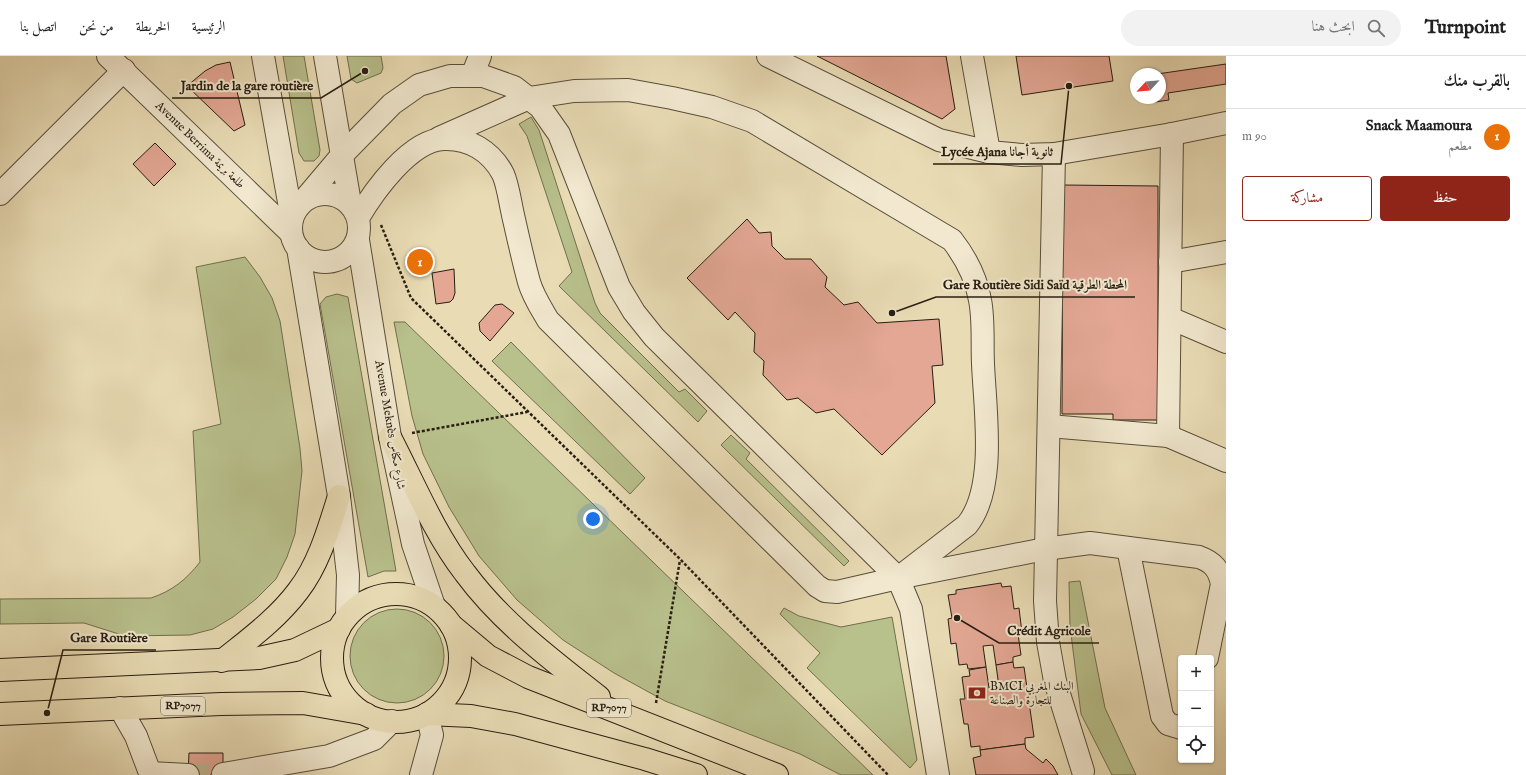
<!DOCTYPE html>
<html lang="ar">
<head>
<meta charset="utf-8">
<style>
	body { margin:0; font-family:"IM FELL English",Amiri,serif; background:#f2f2f2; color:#222; direction:rtl }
	.controls { position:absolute; right:12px; bottom:12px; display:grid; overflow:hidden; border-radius:4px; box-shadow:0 1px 3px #0004 }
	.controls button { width:36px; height:36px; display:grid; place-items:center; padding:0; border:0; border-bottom:1px solid #e0e0e0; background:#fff; color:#222; font:20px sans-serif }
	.compass { position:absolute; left:1130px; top:12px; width:36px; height:36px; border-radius:50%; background:#fff; box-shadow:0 1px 3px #0004; rotate:244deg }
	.you { position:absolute; left:593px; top:463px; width:14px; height:14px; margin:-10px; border:3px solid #fff; border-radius:50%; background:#1a73e8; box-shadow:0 0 0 6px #1a73e833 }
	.badge { display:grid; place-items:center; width:26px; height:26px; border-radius:50%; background:#8f2418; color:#fff; font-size:13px; font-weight:700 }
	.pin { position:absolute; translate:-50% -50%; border:2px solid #fff; box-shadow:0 1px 4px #0006 }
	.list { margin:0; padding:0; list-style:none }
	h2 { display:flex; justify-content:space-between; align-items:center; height:52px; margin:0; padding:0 16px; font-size:17px }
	h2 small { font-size:13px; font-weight:400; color:#767676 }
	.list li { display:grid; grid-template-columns:26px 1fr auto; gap:12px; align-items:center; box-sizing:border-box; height:56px; padding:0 16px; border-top:1px solid #e0e0e0 }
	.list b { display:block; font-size:15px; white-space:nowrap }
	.list p { margin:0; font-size:13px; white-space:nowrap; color:#767676 }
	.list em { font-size:13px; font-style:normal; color:#767676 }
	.actions { display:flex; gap:8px; padding:12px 16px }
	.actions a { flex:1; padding:9px 0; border:1px solid #8f2418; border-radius:4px; text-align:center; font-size:14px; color:#8f2418 }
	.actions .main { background:#8f2418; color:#fff }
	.icon { flex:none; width:22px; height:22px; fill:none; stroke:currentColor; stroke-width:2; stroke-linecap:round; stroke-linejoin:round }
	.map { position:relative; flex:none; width:1226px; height:719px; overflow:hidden; direction:ltr }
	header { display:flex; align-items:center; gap:24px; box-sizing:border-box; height:56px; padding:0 20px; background:#fff; border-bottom:1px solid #e0e0e0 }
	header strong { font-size:19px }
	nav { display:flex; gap:22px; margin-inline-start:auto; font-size:14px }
	.search { width:280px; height:36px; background:#f2f2f2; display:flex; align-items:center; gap:10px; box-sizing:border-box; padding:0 14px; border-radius:22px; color:#767676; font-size:15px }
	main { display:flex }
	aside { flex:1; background:#fff }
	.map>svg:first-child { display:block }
	.green { fill:#b8c08c; stroke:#706f4e }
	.building { fill:#e3a794; stroke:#281e11 }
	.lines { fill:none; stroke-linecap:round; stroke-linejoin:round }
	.minor-tunnel { stroke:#c2b694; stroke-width:22; stroke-dasharray:22 11; stroke-linecap:butt }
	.minor-casing { stroke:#584e3a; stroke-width:24 }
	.major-casing { stroke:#281e11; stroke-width:24 }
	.path { stroke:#281e11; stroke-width:2.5; stroke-dasharray:3 2; stroke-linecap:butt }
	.minor { stroke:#f1e8cf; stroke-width:22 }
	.major { stroke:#e9dcb5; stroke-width:22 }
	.labels { text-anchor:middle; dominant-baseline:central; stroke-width:4; stroke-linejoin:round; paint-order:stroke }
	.shield { fill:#f1e8cf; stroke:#645b4a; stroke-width:1 }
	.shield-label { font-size:11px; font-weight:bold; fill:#281e11 }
	.street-label { font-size:12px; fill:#281e11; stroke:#f1e8cf }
	.poi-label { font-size:12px; fill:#281e11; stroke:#f1e8cf; text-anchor:start }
	.leader { fill:none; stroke:#281e11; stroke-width:1.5 }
	.callout-dot { fill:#281e11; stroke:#f1e8cf; stroke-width:1.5 }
	.callout-label { font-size:13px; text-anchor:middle; font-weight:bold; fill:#281e11; stroke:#f1e8cf; stroke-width:4; stroke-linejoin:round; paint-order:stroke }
</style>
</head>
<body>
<header>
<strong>Turnpoint</strong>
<div class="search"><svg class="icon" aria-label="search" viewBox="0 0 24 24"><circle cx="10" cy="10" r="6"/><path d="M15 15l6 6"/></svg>ابحث هنا</div>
<nav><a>الرئيسية</a><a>الخريطة</a><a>من نحن</a><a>اتصل بنا</a></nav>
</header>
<main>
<aside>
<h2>بالقرب منك<small></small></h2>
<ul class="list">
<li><span class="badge" style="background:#e8710a">1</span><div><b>Snack Maamoura</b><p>مطعم</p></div><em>90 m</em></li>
</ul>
<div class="actions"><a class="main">حفظ</a><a>مشاركة</a></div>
</aside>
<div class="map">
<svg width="1226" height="719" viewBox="0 0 1226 719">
	<rect width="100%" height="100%" fill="#e9dcb5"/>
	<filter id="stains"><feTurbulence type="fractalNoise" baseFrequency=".005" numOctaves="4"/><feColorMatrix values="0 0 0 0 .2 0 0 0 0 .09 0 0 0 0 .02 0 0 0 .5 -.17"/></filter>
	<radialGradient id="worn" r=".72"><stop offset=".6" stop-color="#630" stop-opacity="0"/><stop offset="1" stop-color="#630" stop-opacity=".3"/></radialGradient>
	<g class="green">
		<polygon points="283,0 304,0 320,94 319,100 314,105 304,105 299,97"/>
		<polygon points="347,0 381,0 383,12 381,17 357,27 351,23"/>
		<polygon points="531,61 539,74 595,247 600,257 679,336 685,333 707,355 698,366 559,230 572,216 527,80 519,68"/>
		<path d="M245,201L260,221L272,242L280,265L300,392L302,415L295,478L287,501L276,523L256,543L233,561L213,573L190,579L125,580L84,567L0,568V543L151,542C172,535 186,524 200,506L193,375L221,368L196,211Z"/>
		<polygon points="337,238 348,241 396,515 384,515 368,521 320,248 326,241"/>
		<polygon points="394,266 405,266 873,719 841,719 800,698 665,645 614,617 563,584 517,544 479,500 449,451 423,398 412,360"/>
		<polygon points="511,286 645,422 630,438 492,305"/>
		<polygon points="731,379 750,397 746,403 849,505 844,510 721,389"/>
		<polygon points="1080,525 1105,652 1136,719 1112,719 1081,658 1070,570 1069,526"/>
		<polygon points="784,552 799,560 841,571 892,561 917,704 910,712 807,612 820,597 780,558"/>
		<circle cx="397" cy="600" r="47"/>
	</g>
	<g class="building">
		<polygon points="817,0 946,0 955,53 942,63"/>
		<polygon points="1016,0 1109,0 1113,25 1022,39"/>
		<polygon points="230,6 245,69 234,75 187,30 205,15 216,9"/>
		<polygon points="1226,8 1226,28 1168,37 1169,44 1148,47 1147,42 1160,42 1160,18 1157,18"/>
		<polygon points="155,87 176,108 154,130 133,108"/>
		<polygon points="1063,129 1158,130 1158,364 1113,364 1113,358 1062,358"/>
		<polygon points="747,163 759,177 771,176 772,190 785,203 811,203 827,221 825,231 844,249 858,246 877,267 939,263 943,309 932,310 935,347 882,399 834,353 816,357 798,342 787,344 763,319 764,305 754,296 755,277 735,256 728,264 687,222"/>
		<polygon points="454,213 455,237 453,243 450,246 436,248 432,217"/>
		<polygon points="502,248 514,257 490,285 480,275 479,267 495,249"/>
		<polygon points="1001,527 1002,531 1011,530 1014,553 1019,552 1022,577 1018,578 1021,599 1013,601 1013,606 996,609 993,589 983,590 986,611 968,613 967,608 959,609 956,587 951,588 948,563 952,562 948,539 956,538 956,534"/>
		<polygon points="1013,606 1014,612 1024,611 1034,681 1025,682 1025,688 980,694 980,690 971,691 968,668 964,668 960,643 965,643 962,621 970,620 969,614 986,611 989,632 999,631 996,609"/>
		<polygon points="1025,688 1026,693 1043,707 1046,703 1053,710 1058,719 976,719 973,702 981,700 980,694"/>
		<polygon points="189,697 223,697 223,719 188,719"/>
	</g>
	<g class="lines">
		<polyline class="minor-tunnel" points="188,719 223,718"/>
		<g class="minor-casing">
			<g id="minor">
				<polyline points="108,0 291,177"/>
				<polyline points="263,0 292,163"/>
				<polyline points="325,0 350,147"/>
				<polyline points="768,0 939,84 989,96 1022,99 1054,98 1172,78 1226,67"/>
				<polyline points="972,0 989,96"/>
				<polyline points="472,20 480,0"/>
				<path d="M439,82L529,42L574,35L628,34L672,42L712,51L752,65L952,184C966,202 976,221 980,244C984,264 982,287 983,308C985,354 997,432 967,469L902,519"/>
				<polyline points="1054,98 1045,545 1048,586 1055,625 1083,715"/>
				<circle cx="325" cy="172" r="34"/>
				<polyline points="0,138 124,14"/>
				<polyline points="304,144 342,99 392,48 419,29 450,20 483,20 514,31 540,51 559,78 619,231 634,256 654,281 898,522 911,553 938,719"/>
				<path d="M358,162C374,135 410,84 444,83C469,82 491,95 503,118C508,129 510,146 513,159C518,181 523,204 529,226C533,240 541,252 548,264L817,530L825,535L837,536L898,522L1045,493L1090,487L1199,501C1213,506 1219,513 1222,528L1207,602"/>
				<polyline points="358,184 390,381 413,488 434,550"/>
				<polyline points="298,192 339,440 348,519 347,560"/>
				<polyline points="1170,206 1226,196"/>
				<polyline points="1170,262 1226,286"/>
				<polyline points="1049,370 1168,380 1226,405"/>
				<polyline points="1168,380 1172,78"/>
				<polyline points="1128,492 1162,660 1168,668 1181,672"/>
				<polyline points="120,652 136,680 150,717 188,719"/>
				<polyline points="223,718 329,700 374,683 392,665"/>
				<polyline points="421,719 432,679 427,658"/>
			</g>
		</g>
		<g class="major-casing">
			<g id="major">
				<path d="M390,381C413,425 434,477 465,517C502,567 551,603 599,641"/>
				<circle cx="396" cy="602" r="64"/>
				<polyline points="451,569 488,600 528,621 777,719"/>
				<path d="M222,605C248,584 277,563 298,535C319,508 329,472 339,440"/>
				<polyline points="0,614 259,602 295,594 339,573"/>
				<polyline points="0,658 221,648 303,647 366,658"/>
				<polyline points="427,658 471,660 515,668 645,703 696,719"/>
			</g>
		</g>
		<g class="path">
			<polyline points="381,169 411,242 680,503 888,719"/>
			<polyline points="412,377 527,356"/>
			<polyline points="656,647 680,504"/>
		</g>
		<use href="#minor" class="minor"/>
		<use href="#major" class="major"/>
	</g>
	<defs>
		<g id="bank-bare" transform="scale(1.38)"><path d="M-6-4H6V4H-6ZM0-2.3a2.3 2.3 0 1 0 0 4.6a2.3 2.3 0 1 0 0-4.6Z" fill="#8f2418" stroke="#f1e8cf" stroke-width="2.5" paint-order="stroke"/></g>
	</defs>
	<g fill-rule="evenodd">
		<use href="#bank-bare" x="977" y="637"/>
	</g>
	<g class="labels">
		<g class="shield">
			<rect x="161" y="641" width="44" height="18" rx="3"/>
			<rect x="587" y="643" width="44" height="18" rx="3"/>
		</g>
		<g class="shield-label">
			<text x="183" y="650">RP7077</text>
			<text x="609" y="652">RP7077</text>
		</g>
		<g class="street-label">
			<text transform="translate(200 89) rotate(44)">Avenue Berrima طلعة بريمة</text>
			<text transform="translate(390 369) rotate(80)">Avenue Meknès شارع مكناس</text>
		</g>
		<g class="poi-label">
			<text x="990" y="630">BMCI البنك المغربي<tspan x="990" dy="14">للتجارة والصناعة</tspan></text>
		</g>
	</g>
	<path class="leader" d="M365 15L321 42H172M1069 30L1061 108H933M892 257L936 241H1135M957 562L999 587H1099M47 657L63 594H156"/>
	<g class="callout-dot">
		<circle cx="365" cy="15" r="4"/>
		<circle cx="1069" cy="30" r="4"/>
		<circle cx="892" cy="257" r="4"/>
		<circle cx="957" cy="562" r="4"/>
		<circle cx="47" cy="657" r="4"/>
	</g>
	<g class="callout-label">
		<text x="247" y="34">Jardin de la gare routière</text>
		<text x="997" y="100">Lycée Ajana ثانوية أجانا</text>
		<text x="1035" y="233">Gare Routière Sidi Saïd المحطة الطرقية</text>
		<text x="1049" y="579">Crédit Agricole</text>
		<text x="109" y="586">Gare Routière</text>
	</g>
	<rect width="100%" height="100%" filter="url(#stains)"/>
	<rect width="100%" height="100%" fill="url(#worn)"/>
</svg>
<div class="controls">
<button>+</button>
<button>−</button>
<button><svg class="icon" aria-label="locate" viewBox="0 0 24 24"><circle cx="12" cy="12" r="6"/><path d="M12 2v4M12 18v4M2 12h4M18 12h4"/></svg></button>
</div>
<svg class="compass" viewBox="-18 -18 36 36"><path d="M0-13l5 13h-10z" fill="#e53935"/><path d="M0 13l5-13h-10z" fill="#767676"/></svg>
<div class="you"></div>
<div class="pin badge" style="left:420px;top:206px;background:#e8710a">1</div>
</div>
</main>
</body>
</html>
